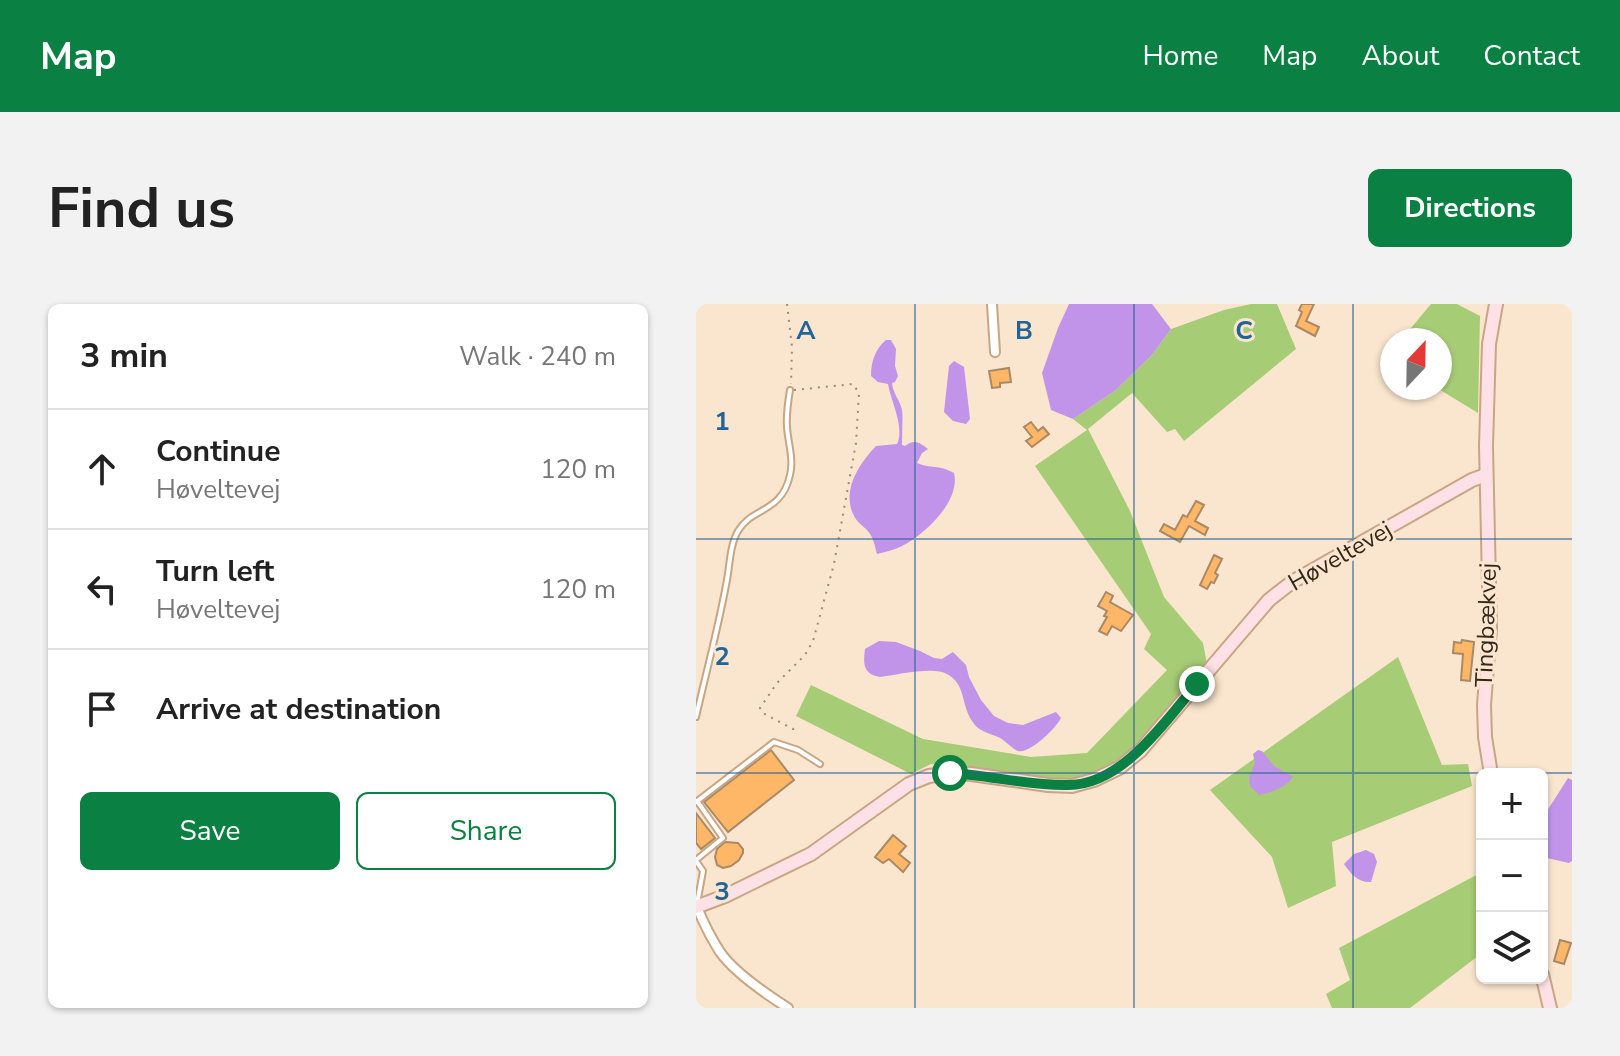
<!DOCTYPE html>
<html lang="en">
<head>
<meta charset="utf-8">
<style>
	body { margin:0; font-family:"Nunito Sans",sans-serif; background:#f2f2f2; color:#222 }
	.controls { position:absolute; right:24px; bottom:24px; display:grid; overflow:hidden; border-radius:12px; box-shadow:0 2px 6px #0004 }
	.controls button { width:72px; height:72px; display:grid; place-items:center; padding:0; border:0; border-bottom:2px solid #e0e0e0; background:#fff; color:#222; font:40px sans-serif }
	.compass { position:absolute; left:684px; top:24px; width:72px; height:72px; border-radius:50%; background:#fff; box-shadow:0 2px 6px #0004; rotate:22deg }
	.stop { position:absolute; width:24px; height:24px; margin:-18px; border:6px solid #0b8043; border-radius:50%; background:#fff }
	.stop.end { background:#0b8043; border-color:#fff; box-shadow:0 2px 8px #0008 }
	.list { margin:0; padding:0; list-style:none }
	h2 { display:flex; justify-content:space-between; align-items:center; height:104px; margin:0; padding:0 32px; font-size:34px }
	h2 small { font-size:26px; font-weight:400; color:#767676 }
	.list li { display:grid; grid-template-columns:52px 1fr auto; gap:24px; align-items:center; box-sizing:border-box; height:120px; padding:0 32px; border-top:2px solid #e0e0e0 }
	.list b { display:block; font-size:30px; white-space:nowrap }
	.list p { margin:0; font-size:26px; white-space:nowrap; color:#767676 }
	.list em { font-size:26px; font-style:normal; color:#767676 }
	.actions { display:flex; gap:16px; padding:24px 32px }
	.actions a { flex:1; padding:18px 0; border:2px solid #0b8043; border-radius:12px; text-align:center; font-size:28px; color:#0b8043 }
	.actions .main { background:#0b8043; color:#fff }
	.icon { flex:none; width:44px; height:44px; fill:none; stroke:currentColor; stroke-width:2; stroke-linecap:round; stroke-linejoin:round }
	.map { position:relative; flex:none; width:876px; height:704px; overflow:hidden; border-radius:12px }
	header { display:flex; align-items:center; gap:48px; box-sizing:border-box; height:112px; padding:0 40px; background:#0b8043; color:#fff }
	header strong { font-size:38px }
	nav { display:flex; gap:44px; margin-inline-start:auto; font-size:28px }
	.intro { display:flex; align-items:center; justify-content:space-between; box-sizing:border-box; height:192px; padding:0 48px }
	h1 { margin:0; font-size:56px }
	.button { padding:20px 36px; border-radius:12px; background:#0b8043; color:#fff; font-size:28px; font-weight:700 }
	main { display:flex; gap:48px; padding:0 48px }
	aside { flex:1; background:#fff; border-radius:12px; box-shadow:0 2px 6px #0004 }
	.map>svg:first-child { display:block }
	.green { fill:#a7cc76 }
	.water { fill:#c194e9 }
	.building { fill:#feb766; stroke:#aa8967; stroke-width:2 }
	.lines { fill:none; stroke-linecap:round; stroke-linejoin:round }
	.lane-casing { stroke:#c8a683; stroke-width:8 }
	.street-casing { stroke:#c8a683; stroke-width:12 }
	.secondary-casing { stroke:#c8a683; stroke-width:16 }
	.path { stroke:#9c8b79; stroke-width:2; stroke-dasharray:2 6; stroke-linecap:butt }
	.lane { stroke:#fff; stroke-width:4 }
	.street { stroke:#fff; stroke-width:8 }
	.secondary { stroke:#fde1e6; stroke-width:12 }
	.route { stroke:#0b8043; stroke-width:10 }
	.grid { fill:none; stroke:#226398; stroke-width:2; stroke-opacity:0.55 }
	.labels { text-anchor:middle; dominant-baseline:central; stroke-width:6; stroke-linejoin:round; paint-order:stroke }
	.street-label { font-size:24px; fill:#342719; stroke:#fae5cf }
	.grid-label { font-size:26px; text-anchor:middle; font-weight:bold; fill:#226398; stroke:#fae5cf; stroke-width:6; stroke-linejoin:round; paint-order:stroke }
</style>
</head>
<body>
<header>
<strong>Map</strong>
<nav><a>Home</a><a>Map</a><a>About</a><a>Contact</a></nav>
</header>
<div class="intro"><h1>Find us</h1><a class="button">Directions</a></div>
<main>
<aside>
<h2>3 min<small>Walk · 240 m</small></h2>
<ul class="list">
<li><svg class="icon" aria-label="ahead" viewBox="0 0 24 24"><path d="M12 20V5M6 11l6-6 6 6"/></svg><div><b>Continue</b><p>Høveltevej</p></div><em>120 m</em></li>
<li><svg class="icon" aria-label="left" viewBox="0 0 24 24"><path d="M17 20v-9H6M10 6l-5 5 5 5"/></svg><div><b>Turn left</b><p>Høveltevej</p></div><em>120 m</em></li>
<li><svg class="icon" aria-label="arrive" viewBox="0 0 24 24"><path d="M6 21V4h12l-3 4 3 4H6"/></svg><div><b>Arrive at destination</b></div></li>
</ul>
<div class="actions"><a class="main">Save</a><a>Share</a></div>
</aside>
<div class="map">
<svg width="876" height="704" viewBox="0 0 876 704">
	<rect width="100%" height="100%" fill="#fae5cf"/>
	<g class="green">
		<polygon points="555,0 581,0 600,45 488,137 479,125 471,128 436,89 392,125 434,207 468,293 507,339 511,360 434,446 396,474 349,475 235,460 215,470 100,412 115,381 227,435 335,453 391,449 471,366 448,345 455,330 339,162 391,126 377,115 420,86 456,51 475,25 528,6"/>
		<polygon points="735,0 761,0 784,12 782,109 741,84 744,84 744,36 705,36"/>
		<polygon points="702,353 746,461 772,460 776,482 636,538 640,582 592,604 576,553 514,486"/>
		<polygon points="786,568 786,649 714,704 636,704 630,690 654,676 643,644"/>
	</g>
	<g class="water">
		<polygon points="373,0 456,0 475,25 456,51 420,86 377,115 355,106 346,69 362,24"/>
		<path d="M190,36H195L200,45L199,62L202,72L199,78L196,79C197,90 204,96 206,106C207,110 206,136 206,141L209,142C218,135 223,138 232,145L226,149L221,159C235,165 242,160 258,169C265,197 228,231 206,242C198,246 189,248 181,250C179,242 177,232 171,226C166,221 162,219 158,212C145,187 163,160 180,142L201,140C209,123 195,98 192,80L182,78L175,72C175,58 179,45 190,36Z"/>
		<polygon points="258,57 268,63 274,115 270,120 257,117 248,108 253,62"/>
		<path d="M183,337L200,338L224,347L238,354L246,355L257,348L270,361L273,373L285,396L298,412L312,419L327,421L360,408L365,414C360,424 334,450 322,447C315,444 309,436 302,433C292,429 282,427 276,417C265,401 270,380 251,370C238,362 200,371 184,373C167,370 167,360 169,345Z"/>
		<path d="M562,446L566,447L578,462L597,473C589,484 576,488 563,491L554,482L553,474L559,459L557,450Z"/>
		<polygon points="872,474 876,476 876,557 873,559 851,554 846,550 846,515"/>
		<path d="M670,546L678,550L681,558L675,578C662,579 655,570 648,560L658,550Z"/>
	</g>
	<g class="building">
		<polygon points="606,0 618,0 610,17 623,23 619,32 600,22 606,8 603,6"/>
		<polygon points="313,64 315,78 304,79 304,83 296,84 293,67"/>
		<polygon points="335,118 342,127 347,123 353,130 336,143 330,137 336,133 328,123"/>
		<polygon points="500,197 508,201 499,217 512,224 509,231 493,222 484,238 464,227 468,220 479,226 487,211 491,213"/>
		<polygon points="518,251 526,255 519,269 522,271 518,279 515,278 511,285 504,281"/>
		<polygon points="410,288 417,292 414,298 437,311 425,327 416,322 411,331 403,327 411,313 408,312 411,307 402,302"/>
		<polygon points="766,336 778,338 774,377 765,376 767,350 757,349 758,338 765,339"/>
		<polygon points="75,446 98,476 32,528 8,498"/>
		<polygon points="0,509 19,534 5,545 0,539"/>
		<polygon points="197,531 210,542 203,550 214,559 207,568 193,555 187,559 179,553"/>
		<polygon points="29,538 42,539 47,545 47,549 43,556 35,562 27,564 21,561 19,553 21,545"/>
		<polygon points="864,636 875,639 868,660 858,657"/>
	</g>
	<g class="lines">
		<g class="lane-casing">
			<g id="lane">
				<path d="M0,413C10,369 22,325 30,281C34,264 33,243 42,227C56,203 86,209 94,171C98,155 92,139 91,123C90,110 92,98 94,86"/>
				<polyline points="0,498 78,438 102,446 124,460"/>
				<polyline points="0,556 27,534 1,497"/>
				<polyline points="0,557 7,567 1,600"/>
			</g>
		</g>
		<g class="street-casing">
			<g id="street">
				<polyline points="296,0 299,48"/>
				<path d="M1,603C7,618 15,634 24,648C39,669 70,690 92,704"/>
			</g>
		</g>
		<g class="secondary-casing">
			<g id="secondary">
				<polyline points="795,470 789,433 788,401 794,325 790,142 793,40 800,0"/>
				<polyline points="0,603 29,592 115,550 213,480 233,472 254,469 275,470 352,481 376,482 398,476 423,464 444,447 573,296 596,278 776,176 790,171"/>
				<polyline points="846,670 854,704"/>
			</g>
		</g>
		<g class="path">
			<polyline points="91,0 96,43 95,80"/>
			<polyline points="98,86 157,80 163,89 160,139 138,260 117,337 109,351 81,379 64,404 67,409 97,425 103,424"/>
		</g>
		<use href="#lane" class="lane"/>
		<use href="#street" class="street"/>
		<use href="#secondary" class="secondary"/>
	</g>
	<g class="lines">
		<path class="route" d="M254,469C293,471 333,482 372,481C427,481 468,418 501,380"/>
	</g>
	<path class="grid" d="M219,0V704M438,0V704M657,0V704M0,235H876M0,469H876"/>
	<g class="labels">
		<g class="street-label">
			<text transform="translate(644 252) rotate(-30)">Høveltevej</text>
			<text transform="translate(790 321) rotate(-88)">Tingbækvej</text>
		</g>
	</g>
	<g class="grid-label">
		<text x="110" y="35">A</text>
		<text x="328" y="35">B</text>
		<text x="548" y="35">C</text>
		<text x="26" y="126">1</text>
		<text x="26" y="361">2</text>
		<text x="26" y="596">3</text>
	</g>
</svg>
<div class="controls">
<button>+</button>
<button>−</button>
<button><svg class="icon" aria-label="layers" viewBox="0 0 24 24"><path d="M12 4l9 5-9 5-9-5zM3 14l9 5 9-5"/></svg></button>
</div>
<svg class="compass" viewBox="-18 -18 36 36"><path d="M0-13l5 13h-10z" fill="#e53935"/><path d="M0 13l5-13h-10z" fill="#767676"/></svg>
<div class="stop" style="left:254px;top:469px"></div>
<div class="stop end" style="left:501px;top:380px"></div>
</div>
</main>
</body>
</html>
